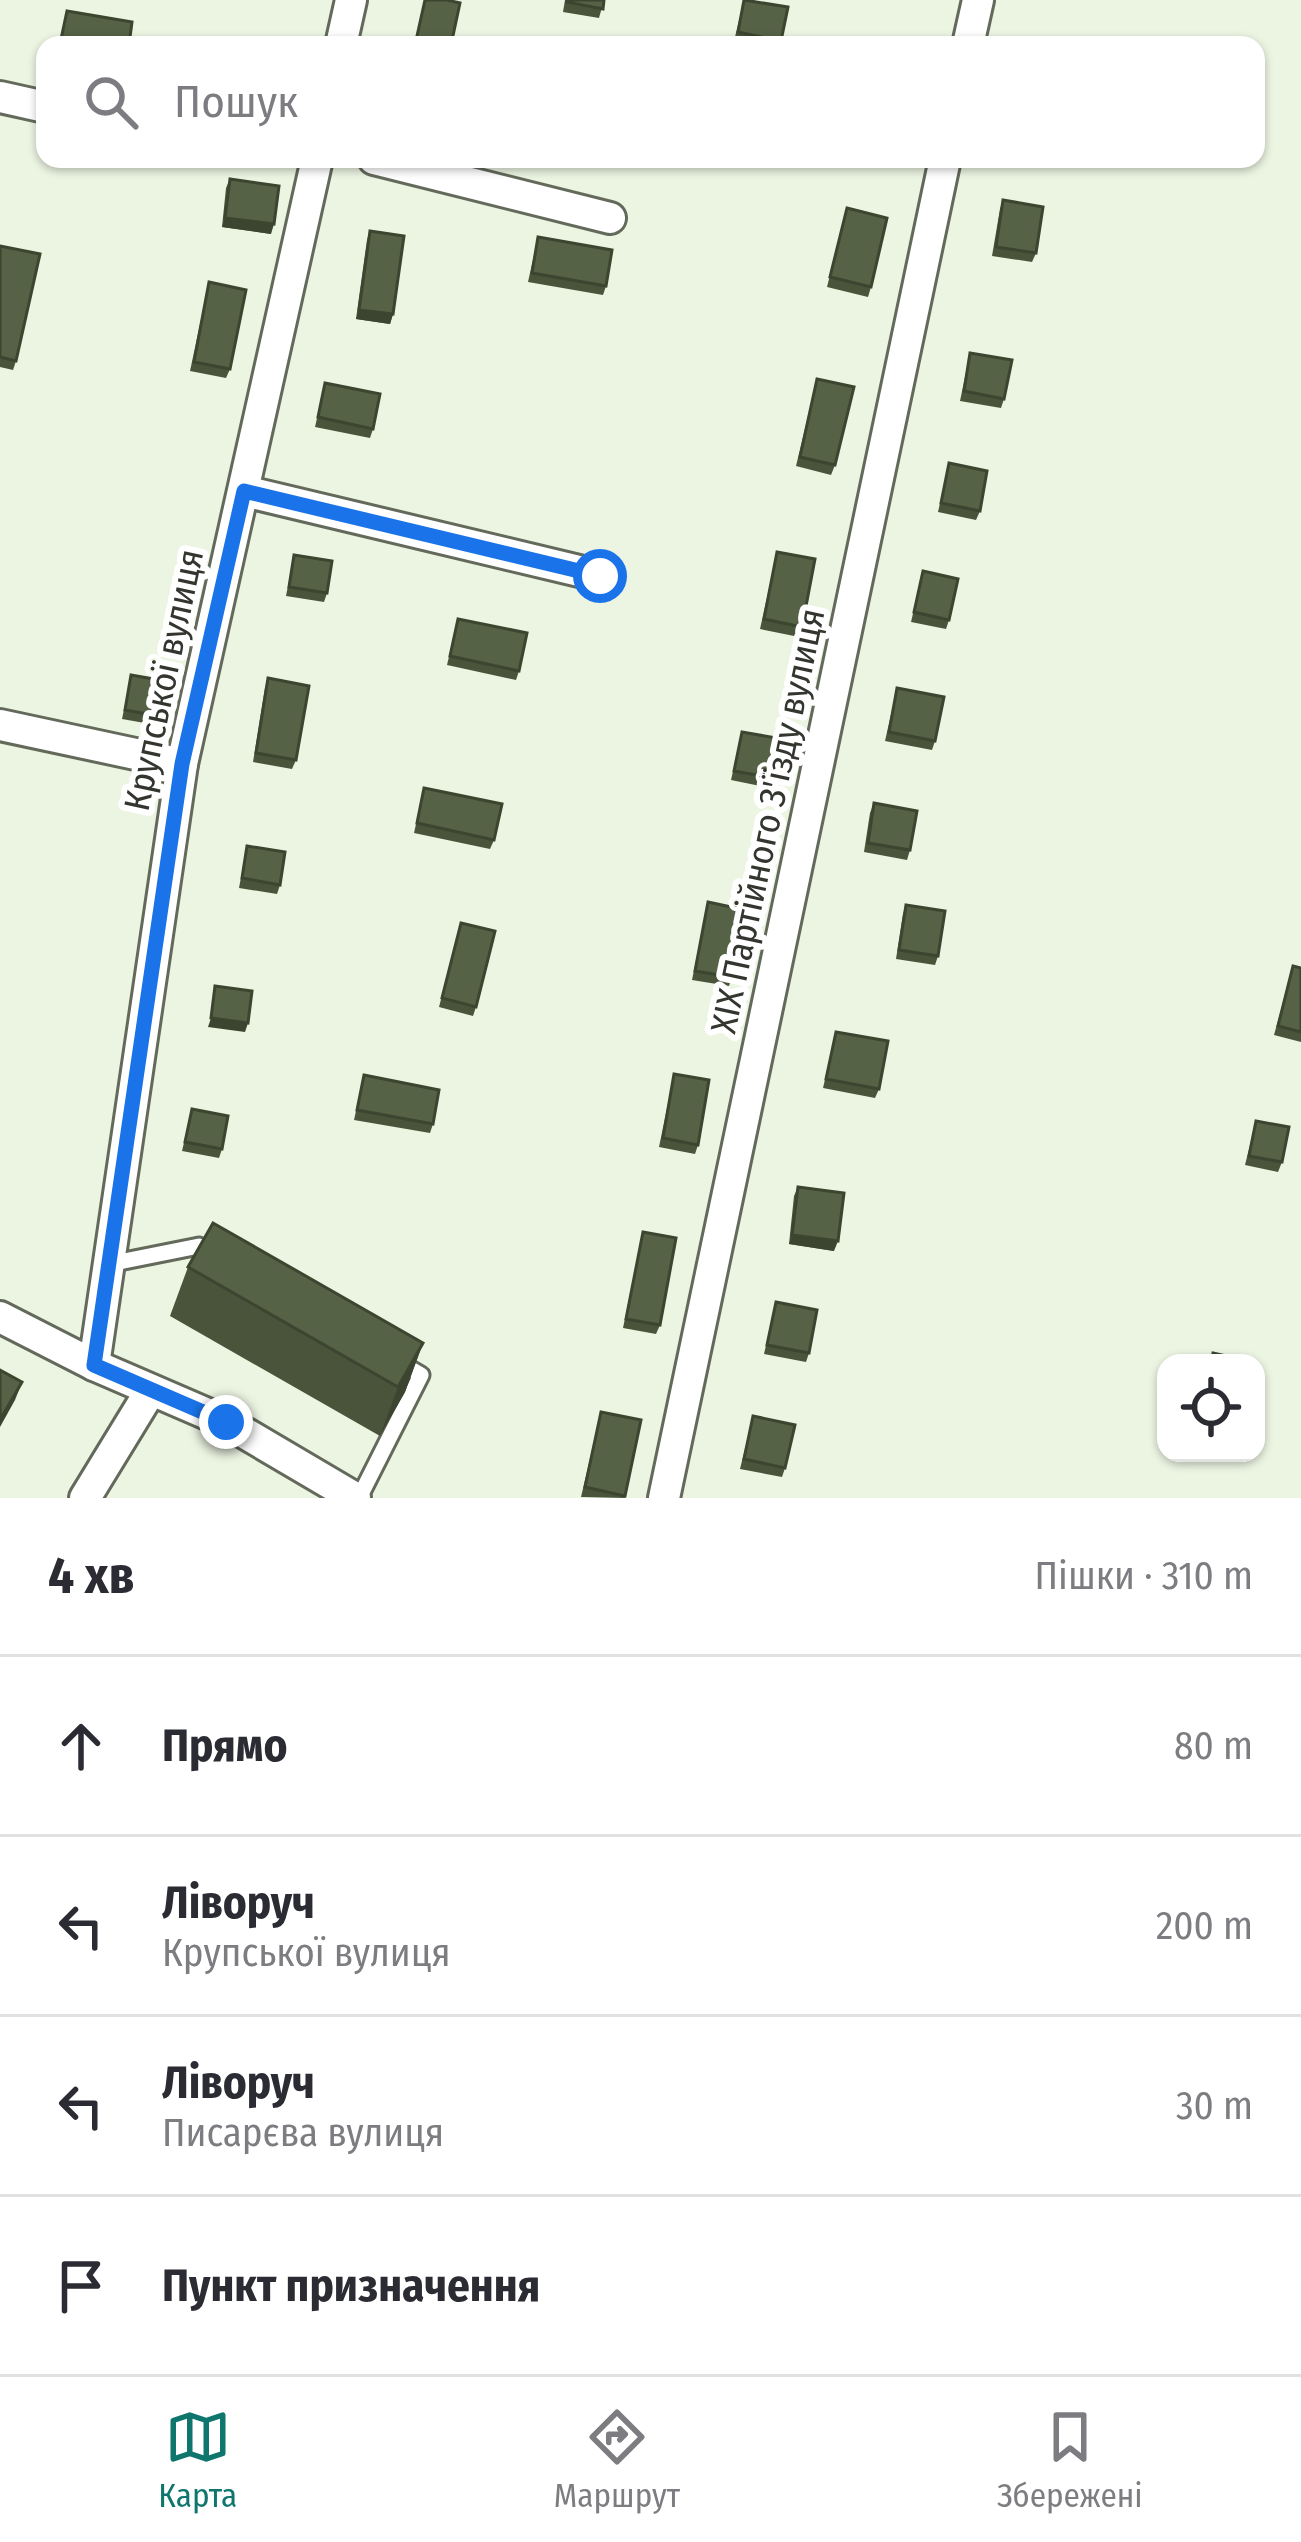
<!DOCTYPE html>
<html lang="uk">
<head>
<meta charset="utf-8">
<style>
	body { margin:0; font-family:"Fira Sans Condensed",sans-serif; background:#f7f7f7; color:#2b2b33 }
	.controls { position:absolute; right:36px; bottom:36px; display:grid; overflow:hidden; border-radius:24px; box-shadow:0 3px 9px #0004 }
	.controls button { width:108px; height:108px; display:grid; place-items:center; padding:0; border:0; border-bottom:3px solid #e1e1e2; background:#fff; color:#2b2b33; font:60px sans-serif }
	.stop { position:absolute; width:36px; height:36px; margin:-27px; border:9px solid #1a73e8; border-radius:50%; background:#fff }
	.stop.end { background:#1a73e8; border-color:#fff; box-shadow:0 3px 12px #0008 }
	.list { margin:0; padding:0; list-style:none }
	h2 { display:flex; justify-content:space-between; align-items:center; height:156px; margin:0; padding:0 48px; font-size:51px }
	h2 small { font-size:39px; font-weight:400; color:#7c7c81 }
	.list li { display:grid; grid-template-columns:78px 1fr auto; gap:36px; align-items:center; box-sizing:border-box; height:180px; padding:0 48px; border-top:3px solid #e1e1e2 }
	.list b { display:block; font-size:45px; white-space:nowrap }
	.list p { margin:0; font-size:39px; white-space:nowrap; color:#7c7c81 }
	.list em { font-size:39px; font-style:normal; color:#7c7c81 }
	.icon { flex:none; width:66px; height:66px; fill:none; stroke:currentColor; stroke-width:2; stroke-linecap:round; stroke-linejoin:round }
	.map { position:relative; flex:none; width:1301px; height:1498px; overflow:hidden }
	.search { position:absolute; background:#fff; box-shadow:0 3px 9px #0004; left:36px; right:36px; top:36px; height:132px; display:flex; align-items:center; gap:30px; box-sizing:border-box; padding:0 42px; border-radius:24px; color:#7c7c81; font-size:45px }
	.sheet { height:876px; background:#fff }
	nav { display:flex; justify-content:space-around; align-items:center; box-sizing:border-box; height:168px; border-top:3px solid #e1e1e2; background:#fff; font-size:33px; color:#7c7c81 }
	nav a { display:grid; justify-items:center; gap:6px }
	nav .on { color:#0f766e }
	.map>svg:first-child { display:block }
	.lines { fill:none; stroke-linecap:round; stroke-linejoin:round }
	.service-casing { stroke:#636a5b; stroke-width:21 }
	.minor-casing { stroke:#636a5b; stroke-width:36 }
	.service { stroke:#fff; stroke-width:15 }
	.minor { stroke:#fff; stroke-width:30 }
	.wall { fill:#49543b }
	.shaded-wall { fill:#3c4530 }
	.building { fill:#556245; stroke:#3c4530; stroke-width:3 }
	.route { stroke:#1a73e8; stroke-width:15 }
	.labels { text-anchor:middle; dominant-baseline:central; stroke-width:12; stroke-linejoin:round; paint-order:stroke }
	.street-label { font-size:36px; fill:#32362f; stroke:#fff }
</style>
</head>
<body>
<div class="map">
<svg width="1301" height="1498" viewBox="0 0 1301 1498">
	<rect width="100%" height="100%" fill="#ecf4e2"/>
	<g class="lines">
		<g class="service-casing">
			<g id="service">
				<polyline points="109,1264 199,1246 216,1255"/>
				<polyline points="359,1498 421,1375 397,1361"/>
			</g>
		</g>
		<g class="minor-casing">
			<g id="minor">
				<polyline points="341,45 351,0"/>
				<polyline points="968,45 978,0"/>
				<polyline points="0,97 45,107"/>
				<polyline points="374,159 610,218"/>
				<polyline points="244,491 600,576"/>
				<polyline points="0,725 182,764"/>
				<polyline points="0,1317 94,1365 226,1422 355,1498"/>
				<polyline points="94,1365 182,764 317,159"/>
				<polyline points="85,1498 151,1390"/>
				<polyline points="664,1498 945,159"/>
			</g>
		</g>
		<use href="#service" class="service"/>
		<use href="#minor" class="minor"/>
	</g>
	<g class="wall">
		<polygon points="565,0 604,0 599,18 563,12"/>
		<polygon points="744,0 781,41 779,45 753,45 734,41"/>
		<polygon points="230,179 271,234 222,227 226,188"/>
		<polygon points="1003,200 1036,253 1032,262 992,256 1000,209"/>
		<polygon points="847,208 871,287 868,297 827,287"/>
		<polygon points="370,231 393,314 390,324 356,319 367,240"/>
		<polygon points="538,237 606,286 603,295 528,282"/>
		<polygon points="0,246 16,361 13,370 0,367"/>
		<polygon points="209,282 230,369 226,378 190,371"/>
		<polygon points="970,353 1004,399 1001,408 960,401"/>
		<polygon points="817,379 835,465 831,475 796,466"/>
		<polygon points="325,383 373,429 370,438 315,427"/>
		<polygon points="949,463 980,511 976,520 938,512"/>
		<polygon points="777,552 802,627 799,637 760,629"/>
		<polygon points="294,555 327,593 324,602 286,596"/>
		<polygon points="923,571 949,620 946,629 911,622"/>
		<polygon points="458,619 519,671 516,680 447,665"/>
		<polygon points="131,675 159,716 156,725 122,719"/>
		<polygon points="268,679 296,760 292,769 253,762 265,688"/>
		<polygon points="897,688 935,741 932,750 885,741"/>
		<polygon points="742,732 768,777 765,787 731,780"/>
		<polygon points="424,788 494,840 490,849 414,833"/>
		<polygon points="874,803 910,850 907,860 864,852 870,813"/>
		<polygon points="247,846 280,885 277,894 239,888"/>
		<polygon points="708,902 732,977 729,986 692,980"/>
		<polygon points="906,905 938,956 935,965 896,959 903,914"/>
		<polygon points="461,923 476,1007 473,1016 439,1007"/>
		<polygon points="1293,966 1301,968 1301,1042 1274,1035"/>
		<polygon points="836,1032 879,1089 875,1098 823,1088"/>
		<polygon points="674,1074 698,1145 695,1154 659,1147"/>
		<polygon points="364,1075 433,1124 430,1133 354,1120"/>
		<polygon points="192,1109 222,1149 219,1158 182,1151"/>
		<polygon points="1256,1121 1282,1162 1278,1172 1245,1165"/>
		<polygon points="798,1187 834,1251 789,1244 794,1196"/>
		<polygon points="643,1232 660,1325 656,1334 623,1328"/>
		<polygon points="188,1267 423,1343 405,1392 380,1436 170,1316"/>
		<polygon points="776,1302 809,1353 806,1362 764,1354"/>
		<polygon points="601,1412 641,1420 625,1498 581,1497"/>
		<polygon points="753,1416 785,1468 782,1477 740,1469"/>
	</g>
	<g class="shaded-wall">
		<polygon points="225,218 274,224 271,234 222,227"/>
		<polygon points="359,310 393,314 390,324 356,319"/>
		<polygon points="211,1018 248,1023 245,1032 208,1027"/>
		<polygon points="792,1235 838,1241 834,1251 789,1244"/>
		<polygon points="423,1343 405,1392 380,1436 398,1387"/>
		<polygon points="22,1382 15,1400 0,1427 0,1420"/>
	</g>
	<g class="building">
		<polygon points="425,0 447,0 460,3 451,45 415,45"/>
		<polygon points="567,0 604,0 603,9 567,2"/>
		<polygon points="744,0 788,7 781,41 738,32"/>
		<polygon points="67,11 132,22 129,45 60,44"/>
		<polygon points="230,179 279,186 274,224 225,218"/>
		<polygon points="1003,200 1043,207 1036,253 996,247"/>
		<polygon points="847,208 887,218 871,287 830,277"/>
		<polygon points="370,231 404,236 393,314 359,310"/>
		<polygon points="538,237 612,250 606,286 532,273"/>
		<polygon points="0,246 40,254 16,361 0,357"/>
		<polygon points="209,282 246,290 230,369 194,362"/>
		<polygon points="970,353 1012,360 1004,399 964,391"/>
		<polygon points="817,379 854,387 835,465 800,457"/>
		<polygon points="325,383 380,394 373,429 318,417"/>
		<polygon points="949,463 987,471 980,511 941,503"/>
		<polygon points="777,552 815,559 802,627 764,619"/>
		<polygon points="294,555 332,561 327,593 289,587"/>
		<polygon points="923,571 958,579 949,620 914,612"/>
		<polygon points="458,619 527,633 519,671 450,656"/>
		<polygon points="131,675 165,681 159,716 125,710"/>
		<polygon points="268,678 309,686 296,760 256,753"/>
		<polygon points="897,688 944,697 935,741 889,732"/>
		<polygon points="742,732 776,738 768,777 734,771"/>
		<polygon points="424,788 502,804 494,840 417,823"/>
		<polygon points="874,803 917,811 910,850 868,843"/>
		<polygon points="247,846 285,852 280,885 242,878"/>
		<polygon points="708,902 745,910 732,977 695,971"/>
		<polygon points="906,905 945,911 938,956 899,950"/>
		<polygon points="461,923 495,931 476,1007 442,998"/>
		<polygon points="1293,966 1301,968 1301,1032 1278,1026"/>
		<polygon points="215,986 252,991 248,1023 211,1018"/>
		<polygon points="836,1032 888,1041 879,1089 826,1079"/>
		<polygon points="674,1074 709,1080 698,1145 663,1138"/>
		<polygon points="364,1075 439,1090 433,1124 357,1110"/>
		<polygon points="192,1109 228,1116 222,1149 185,1142"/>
		<polygon points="1256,1121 1289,1127 1282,1162 1249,1156"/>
		<polygon points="798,1187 844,1193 838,1241 792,1235"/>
		<polygon points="213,1223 423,1343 398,1387 188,1267"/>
		<polygon points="643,1232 676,1238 660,1325 626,1319"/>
		<polygon points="776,1302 817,1310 809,1353 767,1345"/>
		<polygon points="1213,1353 1244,1360 1243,1363 1211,1363"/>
		<polygon points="0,1370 22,1382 0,1420"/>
		<polygon points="601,1412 641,1420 625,1496 585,1487"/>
		<polygon points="753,1416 795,1425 785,1468 744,1459"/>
	</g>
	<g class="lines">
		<polyline class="route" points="226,1422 94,1365 182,764 244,491 600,576"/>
	</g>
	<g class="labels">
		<g class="street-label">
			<text transform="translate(164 680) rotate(-78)">Крупської вулиця</text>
			<text transform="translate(768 821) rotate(-78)">XIX Партійного З'їзду вулиця</text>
		</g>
	</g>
</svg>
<div class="controls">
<button><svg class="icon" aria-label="locate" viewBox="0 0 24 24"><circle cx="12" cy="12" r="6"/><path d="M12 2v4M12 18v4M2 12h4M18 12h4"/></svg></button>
</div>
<div class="stop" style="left:600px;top:576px"></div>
<div class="stop end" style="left:226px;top:1422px"></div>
<div class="search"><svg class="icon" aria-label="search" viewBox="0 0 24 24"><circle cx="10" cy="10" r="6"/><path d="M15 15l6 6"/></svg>Пошук</div>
</div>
<section class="sheet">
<h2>4 хв<small>Пішки · 310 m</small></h2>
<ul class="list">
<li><svg class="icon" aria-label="ahead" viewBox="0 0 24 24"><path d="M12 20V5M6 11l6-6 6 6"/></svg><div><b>Прямо</b></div><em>80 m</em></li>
<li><svg class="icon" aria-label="left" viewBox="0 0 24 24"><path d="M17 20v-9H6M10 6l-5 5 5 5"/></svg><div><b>Ліворуч</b><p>Крупської вулиця</p></div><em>200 m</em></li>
<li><svg class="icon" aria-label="left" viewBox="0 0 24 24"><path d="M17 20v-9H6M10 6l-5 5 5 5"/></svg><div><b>Ліворуч</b><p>Писарєва вулиця</p></div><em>30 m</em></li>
<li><svg class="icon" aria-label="arrive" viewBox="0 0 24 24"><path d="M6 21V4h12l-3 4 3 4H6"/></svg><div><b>Пункт призначення</b></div></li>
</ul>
</section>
<nav>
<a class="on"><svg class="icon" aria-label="map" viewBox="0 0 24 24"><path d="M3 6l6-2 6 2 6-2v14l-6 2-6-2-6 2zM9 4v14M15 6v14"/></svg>Карта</a>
<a><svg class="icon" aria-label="directions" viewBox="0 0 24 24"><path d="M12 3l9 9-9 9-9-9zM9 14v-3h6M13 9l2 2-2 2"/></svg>Маршрут</a>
<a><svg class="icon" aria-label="saved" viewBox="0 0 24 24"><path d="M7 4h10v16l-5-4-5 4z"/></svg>Збережені</a>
</nav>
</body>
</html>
